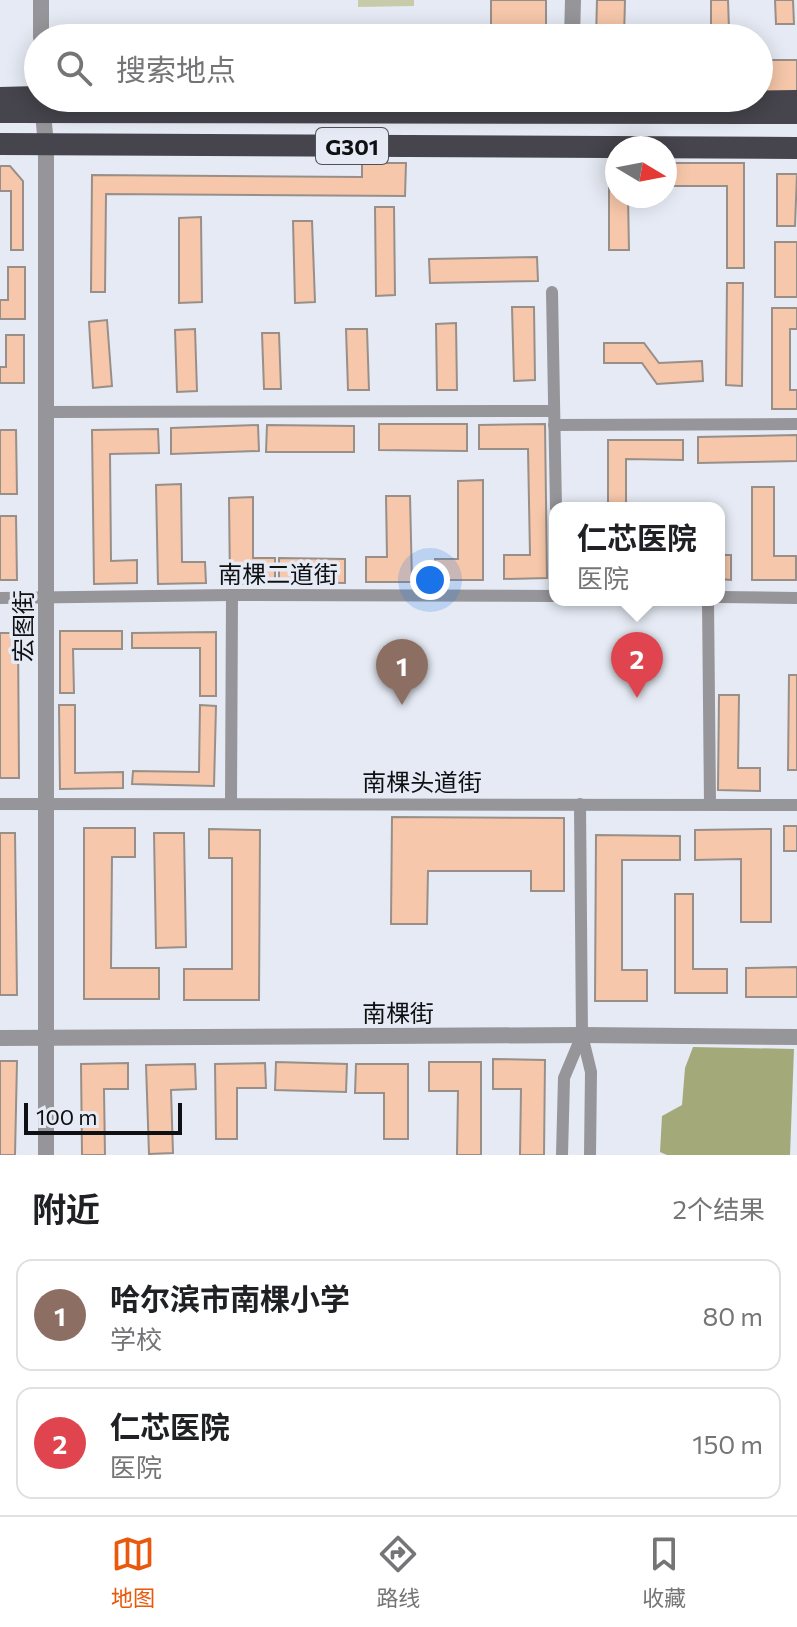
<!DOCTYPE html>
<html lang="zh">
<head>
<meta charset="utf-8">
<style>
	body { margin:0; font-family:Commissioner,"Noto Sans SC",sans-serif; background:#f6f6f6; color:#202124 }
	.compass { position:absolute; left:605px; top:136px; width:72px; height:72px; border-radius:50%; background:#fff; box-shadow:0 4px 20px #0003; rotate:100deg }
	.scale { position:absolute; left:24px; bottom:20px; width:158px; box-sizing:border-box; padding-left:8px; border:4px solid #0f1013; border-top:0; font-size:22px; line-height:28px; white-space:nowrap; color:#0f1013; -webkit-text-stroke:6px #e5eaf4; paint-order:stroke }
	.you { position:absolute; left:430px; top:580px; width:28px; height:28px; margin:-20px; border:6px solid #fff; border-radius:50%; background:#1a73e8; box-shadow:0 0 0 12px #1a73e833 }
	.badge { display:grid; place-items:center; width:52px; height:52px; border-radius:50%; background:#ea580c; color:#fff; font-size:26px; font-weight:700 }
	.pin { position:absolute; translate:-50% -66px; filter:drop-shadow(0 2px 4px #0008) }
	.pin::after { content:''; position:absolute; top:42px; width:28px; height:24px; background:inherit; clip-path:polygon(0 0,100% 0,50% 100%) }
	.popup { position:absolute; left:549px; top:502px; width:176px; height:104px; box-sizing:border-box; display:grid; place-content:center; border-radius:16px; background:#fff; filter:drop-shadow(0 2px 6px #0005); font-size:26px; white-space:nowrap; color:#757577 }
	.popup b { font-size:30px; color:#202124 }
	.popup::after { content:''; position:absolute; left:50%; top:100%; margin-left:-16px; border:16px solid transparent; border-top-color:#fff }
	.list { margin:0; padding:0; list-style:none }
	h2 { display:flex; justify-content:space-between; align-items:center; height:104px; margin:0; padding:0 32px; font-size:34px }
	h2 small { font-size:26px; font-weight:400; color:#757577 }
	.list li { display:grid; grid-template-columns:52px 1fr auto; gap:24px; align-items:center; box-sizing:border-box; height:112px; margin:0 16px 16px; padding:0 16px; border:2px solid #e0e0e0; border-radius:16px }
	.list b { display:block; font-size:30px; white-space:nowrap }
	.list p { margin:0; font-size:26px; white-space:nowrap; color:#757577 }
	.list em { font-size:26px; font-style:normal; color:#757577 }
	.icon { flex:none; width:44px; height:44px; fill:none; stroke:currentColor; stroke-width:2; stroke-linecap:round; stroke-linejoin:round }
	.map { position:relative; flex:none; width:797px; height:1155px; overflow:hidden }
	.search { position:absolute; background:#fff; box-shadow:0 4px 20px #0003; left:24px; right:24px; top:24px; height:88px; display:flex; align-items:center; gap:20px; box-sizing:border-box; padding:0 28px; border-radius:44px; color:#757577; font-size:30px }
	.sheet { height:360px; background:#fff }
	nav { display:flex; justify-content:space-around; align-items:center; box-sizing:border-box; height:112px; border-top:2px solid #e0e0e0; background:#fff; font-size:22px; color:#757577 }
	nav a { display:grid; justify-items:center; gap:4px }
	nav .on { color:#ea580c }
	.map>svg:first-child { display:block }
	.green { fill:#c7cba9 }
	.forest { fill:#a4a979 }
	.building { fill:#f6c7aa; stroke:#998f89; stroke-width:2 }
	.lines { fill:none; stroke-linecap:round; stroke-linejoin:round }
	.minor { stroke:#969599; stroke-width:12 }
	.tertiary { stroke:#969599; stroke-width:16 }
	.trunk { stroke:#46444c; stroke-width:22 }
	.trunk-bridge { stroke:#46444c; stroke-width:22 }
	.labels { text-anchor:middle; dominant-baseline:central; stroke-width:7; stroke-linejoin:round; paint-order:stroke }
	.shield { fill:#e5eaf4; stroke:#4f5156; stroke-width:2 }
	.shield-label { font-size:22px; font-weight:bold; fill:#0f1013 }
	.street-label { font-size:24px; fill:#0f1013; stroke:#e5eaf4 }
</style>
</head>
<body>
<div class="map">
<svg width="797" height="1155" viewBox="0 0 797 1155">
	<rect width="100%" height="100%" fill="#e5eaf4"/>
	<polygon class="green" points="358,0 414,0 414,6 358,7"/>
	<polygon class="forest" points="693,1047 794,1049 790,1155 667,1155 660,1152 662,1116 682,1105 685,1068"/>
	<g class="building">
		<rect x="491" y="0" width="55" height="38"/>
		<polygon points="597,0 625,0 624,38 596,38"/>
		<polygon points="711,0 728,0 729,29 711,30"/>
		<polygon points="775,0 793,0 794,24 776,24"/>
		<polygon points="759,60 797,60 797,97 759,96"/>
		<polygon points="362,163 406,163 405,196 106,194 105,292 91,292 92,175 362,177"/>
		<polygon points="609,163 617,163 617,196 628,196 629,250 609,250"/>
		<polygon points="665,163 744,163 744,268 727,268 727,186 665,186"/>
		<polygon points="0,166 10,166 23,181 23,250 11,250 11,191 0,191"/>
		<polygon points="777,174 797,174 795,226 777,226"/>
		<polygon points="375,207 394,207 395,295 376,296"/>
		<polygon points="201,217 202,302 179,303 179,218"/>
		<polygon points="293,221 312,221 315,302 295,303"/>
		<rect x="775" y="242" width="22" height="55"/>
		<polygon points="537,257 538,281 430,283 429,259"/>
		<polygon points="8,267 25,267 25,319 0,319 0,300 8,300"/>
		<polygon points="727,283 743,283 742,386 726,385"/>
		<polygon points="512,307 534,307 535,380 514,381"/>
		<polygon points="772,308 797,308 797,329 790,329 790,390 797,390 797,409 772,409"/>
		<polygon points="107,320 112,386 93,388 89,322"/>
		<polygon points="456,323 457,390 437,390 436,324"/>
		<polygon points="195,329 197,391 177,392 175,330"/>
		<polygon points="346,329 367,329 369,390 348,390"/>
		<polygon points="262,333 279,333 281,389 264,389"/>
		<polygon points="6,335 24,335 24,383 0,383 0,367 6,367"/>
		<polygon points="604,343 644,343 659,363 702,361 703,381 657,384 642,363 604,363"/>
		<polygon points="379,424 467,424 467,451 379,450"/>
		<polygon points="545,424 547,578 504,579 504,555 530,555 528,449 479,449 479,425"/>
		<polygon points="258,425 259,451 171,454 171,428"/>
		<polygon points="267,425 354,426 354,452 266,452"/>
		<polygon points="158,429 159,453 110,454 111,561 137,560 137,583 94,584 92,430"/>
		<polygon points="0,430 16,430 17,494 0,494"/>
		<polygon points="797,435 797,461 698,463 698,437"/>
		<polygon points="608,440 683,440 683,460 626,459 626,508 608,508"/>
		<polygon points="483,480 483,580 435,580 435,559 458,559 458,481"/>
		<polygon points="181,484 182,562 205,562 206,583 158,584 156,485"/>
		<polygon points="752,487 774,487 774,556 796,556 796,580 752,580"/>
		<polygon points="386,496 410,496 412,582 366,582 366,557 387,557"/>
		<polygon points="253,497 253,558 275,558 275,583 230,584 229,498"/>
		<polygon points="0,516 16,516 17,580 0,580"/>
		<polygon points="719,555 731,555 731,580 719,579"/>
		<polygon points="279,558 345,559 345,583 279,582"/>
		<polygon points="60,631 122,631 122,649 73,649 74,693 60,693"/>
		<polygon points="216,632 216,696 200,696 200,648 132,648 132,633"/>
		<polygon points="0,633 18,633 19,778 0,778"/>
		<polygon points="789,675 797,675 797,770 788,770"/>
		<polygon points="719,695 739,695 738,768 760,768 760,791 718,790"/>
		<polygon points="59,705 75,705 75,773 123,772 123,788 60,789"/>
		<polygon points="200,705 216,706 214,786 132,784 133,771 199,772"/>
		<polygon points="392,817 564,818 564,891 531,891 531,871 428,871 427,924 391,924"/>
		<rect x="784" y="826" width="13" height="25"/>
		<polygon points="84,828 135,828 135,857 112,857 111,968 159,968 159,999 84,999"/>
		<polygon points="209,829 260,830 259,1000 184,1000 184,969 232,969 232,858 209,858"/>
		<polygon points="771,829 771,922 741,922 741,859 695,860 695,830"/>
		<polygon points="0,833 15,833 17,995 0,995"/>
		<polygon points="154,833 184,833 186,947 156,948"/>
		<polygon points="596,835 680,836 680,860 622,860 622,970 647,970 647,1001 595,1001"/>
		<polygon points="675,894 693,894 693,969 727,969 727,993 675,993"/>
		<polygon points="797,967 797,997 746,997 746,968"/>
		<polygon points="493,1059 545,1060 544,1155 520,1155 521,1089 493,1089"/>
		<polygon points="0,1061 17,1061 15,1155 0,1155"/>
		<polygon points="276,1062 347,1064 346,1092 275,1090"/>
		<polygon points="429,1062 481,1062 481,1155 457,1155 458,1091 429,1091"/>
		<polygon points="128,1063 128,1089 104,1089 105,1155 82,1155 81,1064"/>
		<polygon points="265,1063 266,1088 237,1088 237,1139 216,1139 215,1064"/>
		<polygon points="195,1064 196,1089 171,1090 173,1153 149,1154 146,1065"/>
		<polygon points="356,1064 408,1064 408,1139 384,1139 384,1093 355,1093"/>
	</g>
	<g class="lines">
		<g class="minor">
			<polyline points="552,292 556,508"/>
			<polyline points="46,412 554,411"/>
			<polyline points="554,425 797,424"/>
			<polyline points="719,597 797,598"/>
			<polyline points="0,598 232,595 555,596"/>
			<polyline points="708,600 710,804"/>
			<polyline points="231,803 232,595"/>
			<polyline points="0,804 797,805"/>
			<polyline points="580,804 582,1035 591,1072 590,1155"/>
			<polyline points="562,1155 564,1078 582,1035"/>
		</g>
		<g class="tertiary">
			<polyline points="41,0 41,38"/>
			<polyline points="572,38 573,0"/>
			<polyline points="42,104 46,144 46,1155"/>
			<polyline points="0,1038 582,1035 797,1037"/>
		</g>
		<g class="trunk">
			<polyline points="0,98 38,97"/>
			<polyline points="78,98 337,102"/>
			<polyline points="684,103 797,101"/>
			<polyline points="0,144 797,148"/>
		</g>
		<polyline class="trunk-bridge" points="0,112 797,113"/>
	</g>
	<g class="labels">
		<rect class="shield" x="316" y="128" width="72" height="36" rx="6"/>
		<g class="shield-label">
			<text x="352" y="146">G301</text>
		</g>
		<g class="street-label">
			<text x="278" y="573">南棵二道街</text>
			<text transform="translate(22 626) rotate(-90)">宏图街</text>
			<text x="422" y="781">南棵头道街</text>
			<text x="398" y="1012">南棵街</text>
		</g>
	</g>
</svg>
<svg class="compass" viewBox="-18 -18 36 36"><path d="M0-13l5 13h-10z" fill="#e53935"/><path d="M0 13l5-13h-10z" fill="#757577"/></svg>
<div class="scale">100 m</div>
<div class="you"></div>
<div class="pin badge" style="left:402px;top:705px;background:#8d6e63">1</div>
<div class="pin badge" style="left:637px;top:698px;background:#e0444e">2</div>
<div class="popup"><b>仁芯医院</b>医院</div>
<div class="search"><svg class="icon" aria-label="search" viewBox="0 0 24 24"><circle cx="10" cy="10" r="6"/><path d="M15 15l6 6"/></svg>搜索地点</div>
</div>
<section class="sheet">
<h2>附近<small>2个结果</small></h2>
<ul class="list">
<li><span class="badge" style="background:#8d6e63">1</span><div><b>哈尔滨市南棵小学</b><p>学校</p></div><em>80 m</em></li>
<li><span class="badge" style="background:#e0444e">2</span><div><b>仁芯医院</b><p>医院</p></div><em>150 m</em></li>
</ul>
</section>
<nav>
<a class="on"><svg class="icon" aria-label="map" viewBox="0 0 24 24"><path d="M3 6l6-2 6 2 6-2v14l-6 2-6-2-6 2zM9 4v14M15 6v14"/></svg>地图</a>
<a><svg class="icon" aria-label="directions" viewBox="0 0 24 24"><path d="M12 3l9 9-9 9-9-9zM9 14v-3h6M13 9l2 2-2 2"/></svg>路线</a>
<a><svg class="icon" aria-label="saved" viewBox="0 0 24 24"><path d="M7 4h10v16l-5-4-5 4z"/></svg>收藏</a>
</nav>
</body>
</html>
